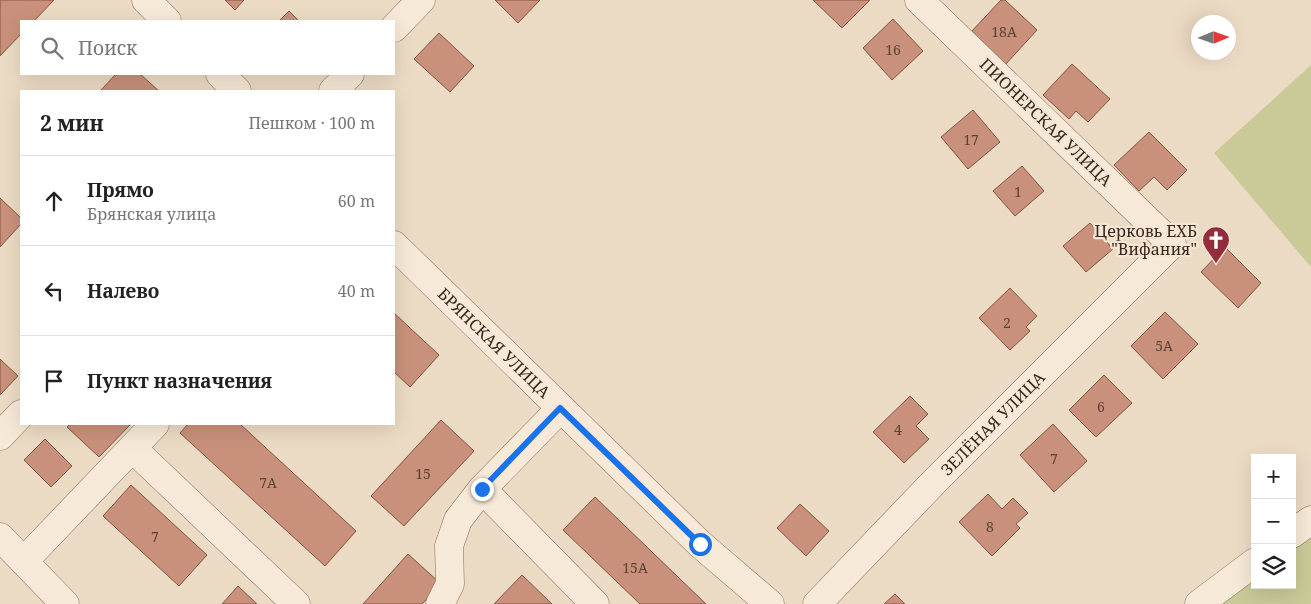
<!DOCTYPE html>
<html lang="ru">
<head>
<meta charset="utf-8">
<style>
	body { margin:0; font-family:"Noto Serif",serif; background:#f2f2f2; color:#222 }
	.controls { position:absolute; right:15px; bottom:15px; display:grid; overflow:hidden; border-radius:0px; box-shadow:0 5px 20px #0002 }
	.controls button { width:45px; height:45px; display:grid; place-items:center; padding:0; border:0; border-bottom:1px solid #e0e0e0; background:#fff; color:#222; font:25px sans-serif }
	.compass { position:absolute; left:1191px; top:15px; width:45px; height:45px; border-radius:50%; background:#fff; box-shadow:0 5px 20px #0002; rotate:88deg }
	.stop { position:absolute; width:15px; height:15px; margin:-11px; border:4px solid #1a73e8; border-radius:50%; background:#fff }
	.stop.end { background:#1a73e8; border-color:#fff; box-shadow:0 1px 5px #0008 }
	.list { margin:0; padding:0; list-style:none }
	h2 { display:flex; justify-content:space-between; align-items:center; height:65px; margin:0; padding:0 20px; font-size:21px }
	h2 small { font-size:16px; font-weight:400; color:#767676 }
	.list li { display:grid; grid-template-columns:32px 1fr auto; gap:15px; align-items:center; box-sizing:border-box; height:90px; padding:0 20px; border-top:1px solid #e0e0e0 }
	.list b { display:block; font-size:19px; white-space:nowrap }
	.list p { margin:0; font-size:16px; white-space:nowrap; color:#767676 }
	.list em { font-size:16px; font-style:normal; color:#767676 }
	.icon { flex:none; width:28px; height:28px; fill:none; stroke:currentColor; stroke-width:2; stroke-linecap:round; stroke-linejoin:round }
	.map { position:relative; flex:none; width:1311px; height:604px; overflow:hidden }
	.search { position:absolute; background:#fff; box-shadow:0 5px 20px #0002; left:20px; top:20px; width:375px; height:55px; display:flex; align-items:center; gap:12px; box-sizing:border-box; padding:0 18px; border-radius:0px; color:#767676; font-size:19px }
	.panel { position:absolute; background:#fff; box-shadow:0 5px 20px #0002; left:20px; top:90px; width:375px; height:335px; border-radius:0px }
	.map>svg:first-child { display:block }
	.green { fill:#cac998 }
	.building { fill:#c9917b; stroke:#845342 }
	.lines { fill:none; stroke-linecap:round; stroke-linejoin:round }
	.minor-casing { stroke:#866c5b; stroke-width:29 }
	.minor { stroke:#f7e9d7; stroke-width:28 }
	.route { stroke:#1a73e8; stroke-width:6 }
	.labels { text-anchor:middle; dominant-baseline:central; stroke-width:4.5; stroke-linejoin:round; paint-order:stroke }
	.number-label { font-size:14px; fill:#5c4235 }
	.street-label { font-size:16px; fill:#37271e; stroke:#f4e6d3 }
	.poi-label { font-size:16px; fill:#37271e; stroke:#f4e6d3; text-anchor:end }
</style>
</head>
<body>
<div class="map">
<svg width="1311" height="604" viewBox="0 0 1311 604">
	<rect width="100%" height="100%" fill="#ecdbc4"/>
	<g class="green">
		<polygon points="1311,65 1311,267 1214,153"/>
		<polygon points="1311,512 1311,604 1187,604 1255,554 1255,585 1292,585 1292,526"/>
	</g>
	<g class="building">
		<polygon points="0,0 54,0 34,21 21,21 21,34 0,56"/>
		<polygon points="225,0 244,0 235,10"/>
		<polygon points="495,0 540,0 518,23"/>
		<polygon points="813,0 870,0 842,28"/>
		<polygon points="1001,0 1005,0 1037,30 1005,65 971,32"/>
		<polygon points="289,11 299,21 279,21"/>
		<polygon points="893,19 923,51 892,80 863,48"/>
		<polygon points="439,33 474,66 450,92 414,59"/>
		<polygon points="1072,64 1110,99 1088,122 1076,111 1069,119 1043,95"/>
		<polygon points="116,74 140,74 159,91 100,91"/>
		<polygon points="973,110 1000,142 968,169 941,137"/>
		<polygon points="1149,132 1187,170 1167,190 1154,177 1139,191 1114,165"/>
		<polygon points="1022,166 1044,191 1015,216 993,191"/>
		<polygon points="0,198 21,218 21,224 0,247"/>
		<polygon points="1090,223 1113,249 1086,272 1063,246"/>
		<polygon points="1225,247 1261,283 1238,308 1201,272"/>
		<polygon points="1010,288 1037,316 1026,327 1030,331 1010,350 979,318"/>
		<polygon points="1165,312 1198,344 1163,379 1131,346"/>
		<polygon points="394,313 439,355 410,387 394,372"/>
		<polygon points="0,359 18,376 0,395"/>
		<polygon points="1104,375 1132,403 1096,437 1069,410"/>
		<polygon points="910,396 928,414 916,426 929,439 904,463 873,432"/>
		<polygon points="441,420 474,451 404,526 371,496"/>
		<polygon points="70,424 131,424 99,457 67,427"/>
		<polygon points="188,424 240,424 356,531 325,566 180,433"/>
		<polygon points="1053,424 1087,461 1054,492 1020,455"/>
		<polygon points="45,439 72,466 51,487 24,460"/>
		<polygon points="131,485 207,555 179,586 103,516"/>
		<polygon points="988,494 1002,509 1013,498 1028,513 1016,524 1020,528 992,556 959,522"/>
		<polygon points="595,497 706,604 640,604 563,530"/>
		<polygon points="800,504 829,531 806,556 777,528"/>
		<polygon points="408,554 441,584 422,604 363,604"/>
		<polygon points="522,575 552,604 494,604"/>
		<polygon points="238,586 257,604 222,604"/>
		<polygon points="895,594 905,604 884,604"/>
	</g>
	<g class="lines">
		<g class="minor-casing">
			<g id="minor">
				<polyline points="146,0 167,21"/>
				<polyline points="394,28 421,0"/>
				<polyline points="220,74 237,91"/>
				<polyline points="333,91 350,74"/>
				<path id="s1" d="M394,245L700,544L770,604"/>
				<polyline points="0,436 21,414"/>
				<polyline points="132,448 296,604"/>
				<polyline points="482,489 595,604"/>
				<polyline points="1292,534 1311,520"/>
				<polyline points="0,537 65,604"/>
				<polyline points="24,561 155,424"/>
				<polyline points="440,604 450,584 449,546 458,520 482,489 561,408"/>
				<path id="s2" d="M817,604L934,482L1172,244L919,0"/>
				<polyline points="1199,604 1255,562"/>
			</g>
		</g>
		<use href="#minor" class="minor"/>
	</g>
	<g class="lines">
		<polyline class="route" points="482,489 560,408 700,544"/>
	</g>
	<defs>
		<g id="church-pin" transform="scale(1.4375)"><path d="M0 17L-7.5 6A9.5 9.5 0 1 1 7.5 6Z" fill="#932d3b" stroke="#f4e6d3"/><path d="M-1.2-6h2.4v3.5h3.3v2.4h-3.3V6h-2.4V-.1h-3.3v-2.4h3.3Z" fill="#fff"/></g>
	</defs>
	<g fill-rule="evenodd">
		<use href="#church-pin" x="1216" y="240"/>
	</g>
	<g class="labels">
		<g class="number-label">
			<text x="1004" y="31">18А</text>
			<text x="893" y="49">16</text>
			<text x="971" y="139">17</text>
			<text x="1018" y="191">1</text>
			<text x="1007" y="322">2</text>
			<text x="1164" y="345">5А</text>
			<text x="1101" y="406">6</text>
			<text x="898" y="429">4</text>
			<text x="1054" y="458">7</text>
			<text x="423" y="473">15</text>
			<text x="268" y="482">7А</text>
			<text x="990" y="526">8</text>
			<text x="155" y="536">7</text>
			<text x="635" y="567">15А</text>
		</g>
		<g class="street-label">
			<text transform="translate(1046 122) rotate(44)">ПИОНЕРСКАЯ УЛИЦА</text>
			<text stroke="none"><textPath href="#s1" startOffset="140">БРЯНСКАЯ УЛИЦА</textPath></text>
			<text stroke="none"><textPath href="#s2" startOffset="252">ЗЕЛЁНАЯ УЛИЦА</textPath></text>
		</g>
		<g class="poi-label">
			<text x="1197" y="231">Церковь ЕХБ<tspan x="1197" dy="18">"Вифания"</tspan></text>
		</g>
	</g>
</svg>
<div class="controls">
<button>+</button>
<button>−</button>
<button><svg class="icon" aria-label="layers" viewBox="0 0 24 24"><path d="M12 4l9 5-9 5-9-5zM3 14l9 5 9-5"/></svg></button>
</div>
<svg class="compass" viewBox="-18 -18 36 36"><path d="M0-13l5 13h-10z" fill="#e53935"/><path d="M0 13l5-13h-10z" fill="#767676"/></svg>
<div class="stop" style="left:700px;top:544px"></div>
<div class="stop end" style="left:482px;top:489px"></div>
<div class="search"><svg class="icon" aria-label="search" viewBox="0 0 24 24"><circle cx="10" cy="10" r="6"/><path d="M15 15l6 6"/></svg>Поиск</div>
<section class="panel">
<h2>2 мин<small>Пешком · 100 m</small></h2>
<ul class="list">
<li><svg class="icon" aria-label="ahead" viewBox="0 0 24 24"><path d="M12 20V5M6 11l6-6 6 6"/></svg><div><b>Прямо</b><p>Брянская улица</p></div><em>60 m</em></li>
<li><svg class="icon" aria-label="left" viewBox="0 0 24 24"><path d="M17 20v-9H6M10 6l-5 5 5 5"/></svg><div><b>Налево</b></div><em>40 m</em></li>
<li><svg class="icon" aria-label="arrive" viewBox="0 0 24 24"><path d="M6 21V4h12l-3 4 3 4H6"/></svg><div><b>Пункт назначения</b></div></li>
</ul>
</section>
</div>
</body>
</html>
